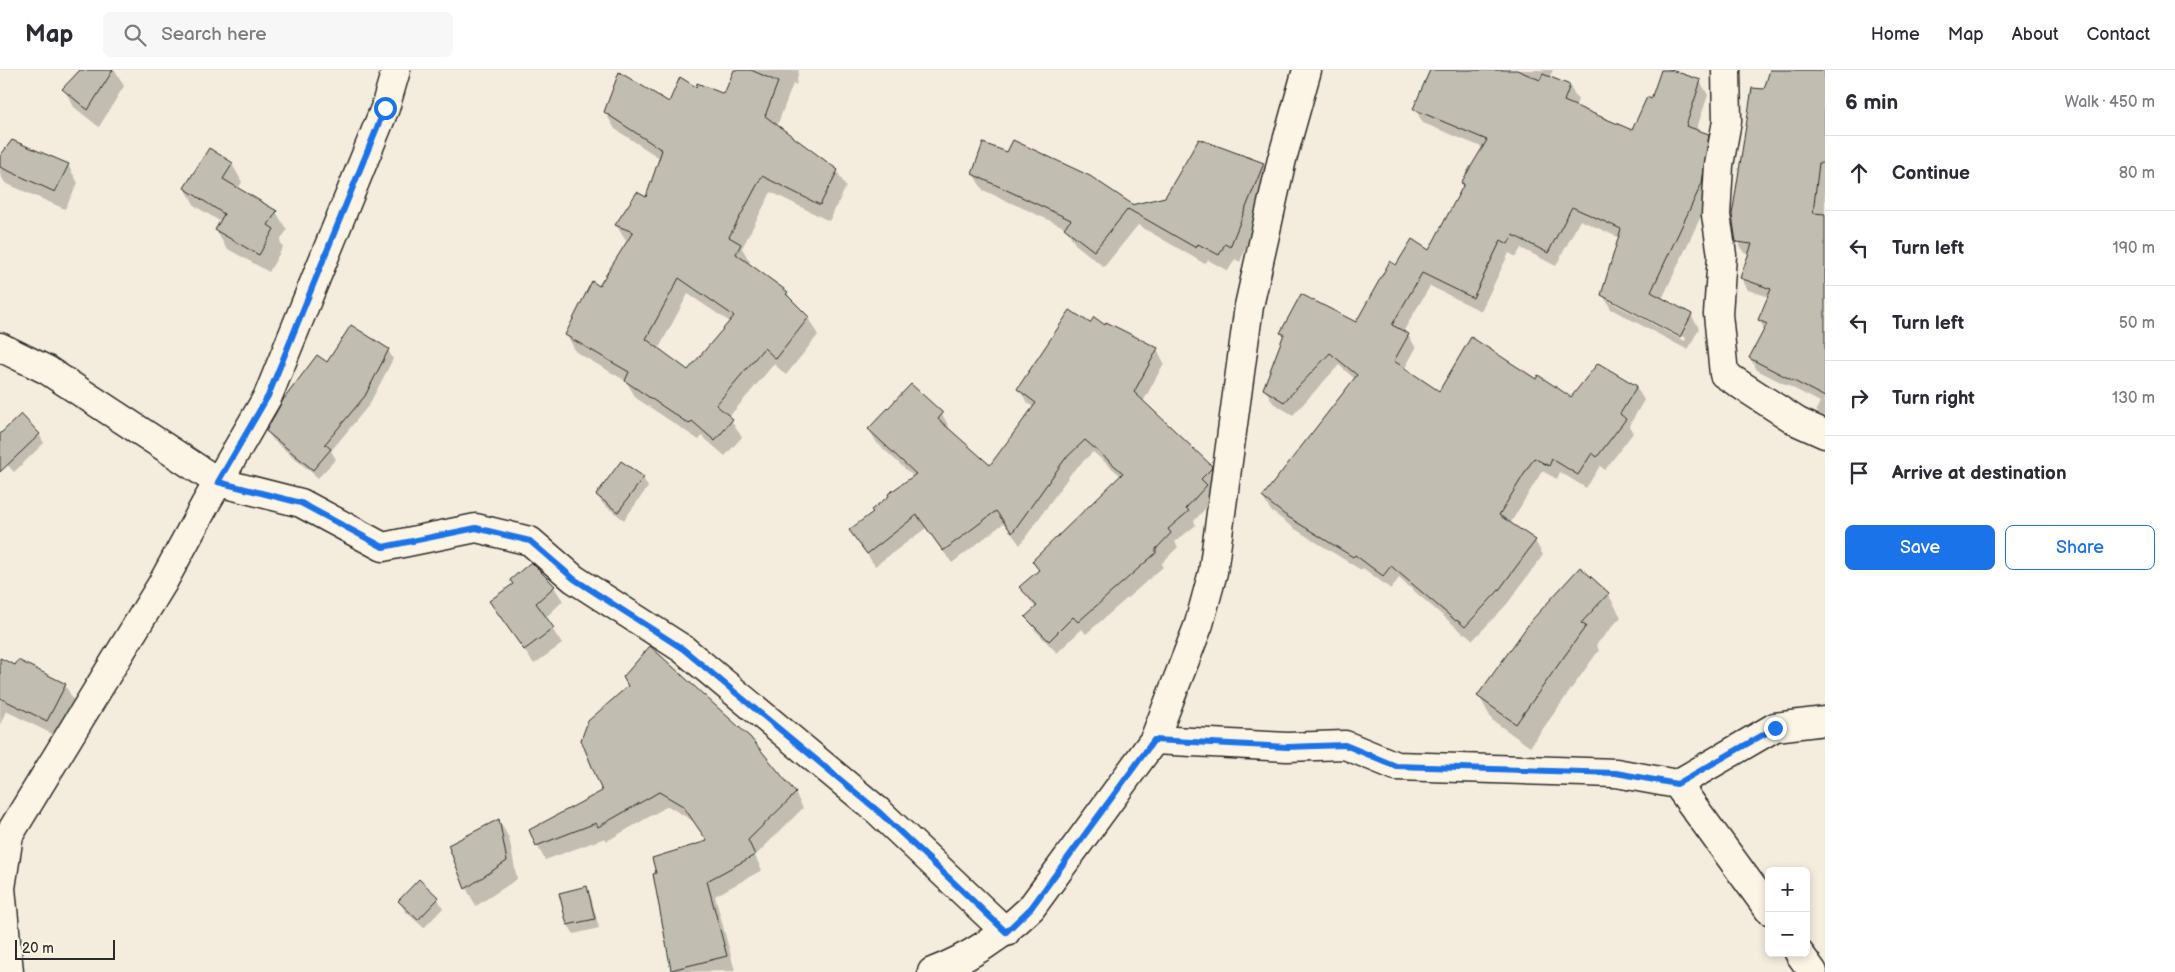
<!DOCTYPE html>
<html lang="en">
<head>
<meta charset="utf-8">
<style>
	body { margin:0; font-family:"Balsamiq Sans",sans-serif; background:#f7f7f7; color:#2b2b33 }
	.controls { position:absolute; right:15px; bottom:15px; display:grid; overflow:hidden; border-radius:8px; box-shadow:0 2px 8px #0003 }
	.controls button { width:45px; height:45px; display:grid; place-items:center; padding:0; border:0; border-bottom:1px solid #e1e1e2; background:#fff; color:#2b2b33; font:25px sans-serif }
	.scale { position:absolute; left:15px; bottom:12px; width:100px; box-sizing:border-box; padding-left:5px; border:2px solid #2b2b2b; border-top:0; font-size:14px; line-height:18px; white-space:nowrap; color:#2b2b2b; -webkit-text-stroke:4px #fcf5e5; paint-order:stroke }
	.stop { position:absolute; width:15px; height:15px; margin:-11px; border:4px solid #1a73e8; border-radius:50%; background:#fff }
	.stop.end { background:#1a73e8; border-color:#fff; box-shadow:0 1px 5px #0008 }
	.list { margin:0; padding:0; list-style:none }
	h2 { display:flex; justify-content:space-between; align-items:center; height:65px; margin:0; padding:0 20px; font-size:21px }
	h2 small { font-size:16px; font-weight:400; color:#7c7c81 }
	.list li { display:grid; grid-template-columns:32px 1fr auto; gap:15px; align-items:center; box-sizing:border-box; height:75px; padding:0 20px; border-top:1px solid #e1e1e2 }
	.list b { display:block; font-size:19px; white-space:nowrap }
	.list em { font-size:16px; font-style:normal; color:#7c7c81 }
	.actions { display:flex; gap:10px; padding:15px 20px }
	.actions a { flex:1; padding:11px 0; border:1px solid #1a73e8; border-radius:8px; text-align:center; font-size:18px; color:#1a73e8 }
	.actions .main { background:#1a73e8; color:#fff }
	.icon { flex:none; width:28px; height:28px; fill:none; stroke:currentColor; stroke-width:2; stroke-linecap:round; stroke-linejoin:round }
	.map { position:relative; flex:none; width:1825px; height:902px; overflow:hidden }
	header { display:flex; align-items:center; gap:30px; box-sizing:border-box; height:70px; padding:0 25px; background:#fff; border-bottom:1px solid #e1e1e2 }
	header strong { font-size:24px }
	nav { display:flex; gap:28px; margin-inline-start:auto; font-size:18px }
	.search { width:350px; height:45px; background:#f7f7f7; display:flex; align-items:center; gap:12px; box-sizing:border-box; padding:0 18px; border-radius:8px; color:#7c7c81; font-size:19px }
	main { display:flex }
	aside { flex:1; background:#fff }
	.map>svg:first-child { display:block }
	.shadow { fill:#0003; fill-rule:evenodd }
	.building { fill:#c2bdb1; stroke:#2b2b2b; fill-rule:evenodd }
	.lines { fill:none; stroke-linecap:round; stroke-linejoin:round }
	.street-casing { stroke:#2b2b2b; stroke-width:31 }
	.street { stroke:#fcf5e5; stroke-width:28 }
	.route { stroke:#1a73e8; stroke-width:6 }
</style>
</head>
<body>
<header>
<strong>Map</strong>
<div class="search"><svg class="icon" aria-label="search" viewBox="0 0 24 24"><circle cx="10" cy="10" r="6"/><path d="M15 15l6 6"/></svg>Search here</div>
<nav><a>Home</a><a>Map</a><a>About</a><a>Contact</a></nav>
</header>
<main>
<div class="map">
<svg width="1825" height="902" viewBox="0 0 1825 902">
	<rect width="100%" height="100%" fill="#f4edde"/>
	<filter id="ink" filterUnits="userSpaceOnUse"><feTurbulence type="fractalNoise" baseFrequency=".02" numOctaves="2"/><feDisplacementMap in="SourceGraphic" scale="10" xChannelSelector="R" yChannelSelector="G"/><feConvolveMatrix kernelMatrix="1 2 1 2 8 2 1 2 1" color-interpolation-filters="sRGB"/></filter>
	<g filter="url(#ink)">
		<g class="shadow">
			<polygon points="82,0 115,0 124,16 99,57 74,37 64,19"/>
			<path d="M736,0H799L796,15L793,14L777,56L837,101L846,117L829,151L771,122L742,178L750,192L748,194L787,222L793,233L808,248L818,265L786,305L774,294L729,347L742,367L725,386L702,366L699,370L636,328L626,311L576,282L567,265L628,172L626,171L616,155L647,128L661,89L615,59L605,42L670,34L697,18L725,26ZM688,224L730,252L688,302L658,280Z"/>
			<path d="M1431,0H1553L1549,8L1570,16L1578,30L1575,37L1632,62L1652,30L1662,0H1668L1700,11L1708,25L1696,61L1708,65L1716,79L1710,127L1662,229L1691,245L1699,258L1688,280L1611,239L1603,225L1620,168L1580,150L1556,196L1521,178L1516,187L1509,183L1481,241L1430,216L1403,262L1408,265L1416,278L1404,300L1439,323L1536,310L1571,328L1636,317L1644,330L1629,356L1633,363L1605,400L1600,396L1586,418L1560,402L1557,409L1542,401L1510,454L1535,471L1543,485L1507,534L1473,570L1465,563L1464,564L1399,508L1391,519L1363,498L1361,500L1295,459L1271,441L1263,428L1355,309L1339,295L1293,345L1273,333L1265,319L1284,267L1282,263L1356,254L1396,196L1430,182L1465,116L1463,113L1484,78L1423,53L1415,39ZM1611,229L1686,268L1685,271L1611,232Z"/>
			<polygon points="1772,0 1825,0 1825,352 1816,340 1820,332 1757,300 1750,288 1765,260 1759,250 1769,227 1748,220 1741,208 1750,184 1744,183 1737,171 1765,21"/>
			<polygon points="0,88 68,95 78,113 65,139 5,113 0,104"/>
			<polygon points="232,94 242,112 238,119 276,142 287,160 280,171 283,177 269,202 226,178 216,160 221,152 195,136 185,118"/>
			<polygon points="1263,94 1273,111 1240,192 1235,189 1228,201 1208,190 1205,194 1138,155 1104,197 1075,174 1066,158 983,120 973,104 1132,136 1166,128"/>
			<polygon points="1090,255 1105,257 1157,279 1164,293 1143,332 1211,397 1219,410 1209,422 1214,429 1194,451 1196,455 1175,472 1178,477 1162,493 1163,497 1086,564 1082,559 1057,583 1035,560 1027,547 1036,539 1021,517 1039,501 1033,491 1121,406 1093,382 1072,402 1020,475 1004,453 952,493 926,458 875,496 851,461 914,407 877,373 869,359 942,344 949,357 948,359 990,397 1034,338 1027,332 1019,319"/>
			<polygon points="388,280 393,289 369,335 331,381 336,389 318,408 273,370 267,361 328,294"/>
			<polygon points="39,364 44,373 14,402 0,387 0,366"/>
			<polygon points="643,408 648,417 624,450 603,434 597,425"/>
			<polygon points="554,517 563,531 545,548 562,574 534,594 490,532"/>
			<polygon points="1608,524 1621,547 1596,575 1599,580 1530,677 1492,650 1479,626"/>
			<polygon points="0,590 65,615 74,631 56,666 6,641 0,655"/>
			<polygon points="582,670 795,723 803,738 755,786 762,800 715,826 735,901 673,902 672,899 708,772 693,751 668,736 607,771 605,768 545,790 537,775 604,722"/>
			<polygon points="499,750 509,768 517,809 476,836 466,818"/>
			<polygon points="586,818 591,827 599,858 574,864 568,855 561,824"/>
			<polygon points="438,829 443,838 424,858 405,841 400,832"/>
		</g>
		<g class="building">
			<polygon points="80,0 113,0 88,40 62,19"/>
			<path d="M734,0H751L778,12L765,46L838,100L820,135L762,106L729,167L741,174L736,184L788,222L786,224L809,247L776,289L764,278L716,335L733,349L715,371L692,351L689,354L625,311L629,302L565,265L592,211L599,216L633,162L615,155L637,122L646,127L662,80L604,42L619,2L669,32L680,7L696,17L697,13L724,24ZM679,208L734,246L688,300L646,269Z"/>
			<polygon points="1430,0 1517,0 1540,10 1543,4 1570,15 1564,31 1632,60 1647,27 1651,29 1661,0 1671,0 1701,10 1686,56 1709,64 1702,113 1651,222 1692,244 1680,267 1601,225 1621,159 1572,137 1548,183 1513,165 1508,174 1501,170 1473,228 1422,203 1392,255 1409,264 1394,291 1439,321 1471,267 1536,309 1538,305 1571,327 1598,293 1637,316 1620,344 1626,349 1597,387 1592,383 1578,405 1552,389 1549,396 1534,388 1499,445 1536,470 1499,520 1465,557 1457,550 1456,551 1391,496 1383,506 1355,485 1353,487 1285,445 1262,427 1357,305 1330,283 1284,332 1263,319 1284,264 1280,263 1301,224 1356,252 1390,191 1396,195 1412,169 1429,180 1464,114 1461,113 1487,70 1413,39"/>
			<polygon points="1770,0 1825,0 1825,93 1819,93 1813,143 1825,144 1825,327 1749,288 1767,254 1758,250 1771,219 1740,208 1752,174 1736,172 1732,145 1752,18 1764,19"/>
			<polygon points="1199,69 1264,93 1230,177 1225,174 1219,185 1198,174 1196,178 1128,139 1094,181 1064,158 1071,150 972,104 983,73 1007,82 1013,70 1090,106 1132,134 1131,135 1165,127"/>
			<polygon points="12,70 69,94 55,122 0,97 0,86"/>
			<polygon points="209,78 233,93 223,109 277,141 268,155 274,159 259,185 215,160 224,144 184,118"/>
			<polygon points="1070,240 1090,253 1094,247 1105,255 1106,252 1158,278 1134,322 1212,396 1211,399 1201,409 1207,415 1186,438 1189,441 1168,459 1171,463 1156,479 1156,483 1078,552 1073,547 1049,571 1025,547 1037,536 1019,517 1039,500 1032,491 1123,403 1085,370 1065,389 1012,463 996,441 943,481 917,445 867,484 849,460 873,442 871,440 889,426 888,424 916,404 868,359 911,314 943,343 938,349 990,395 1036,333 1017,319"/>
			<polygon points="351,255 389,279 365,326 325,374 331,379 313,400 266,361 283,330 317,285 327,292"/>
			<polygon points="21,344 40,364 0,402 0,364"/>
			<polygon points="621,391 644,407 618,442 596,425"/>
			<polygon points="531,492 555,516 536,533 554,558 524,580 489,531 513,514 510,510"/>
			<polygon points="1580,497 1609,523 1581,553 1586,556 1516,654 1477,626 1531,551"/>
			<polygon points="650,576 750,667 796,723 748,770 755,785 707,811 727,886 671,900 653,804 656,803 652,788 707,771 683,736 659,722 598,757 596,753 536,776 529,760 602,721 581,670 588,651 628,616 623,607"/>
			<polygon points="0,588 15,595 18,590 66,614 47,651 0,628"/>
			<polygon points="499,749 507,791 465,819 448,775"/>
			<polygon points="419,809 439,828 418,850 398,831"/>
			<polygon points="587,816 595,849 567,855 559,823"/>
		</g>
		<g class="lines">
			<g class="street-casing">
				<g id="street">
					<polyline points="1726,0 1727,51 1719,95 1716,145 1722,185 1718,244 1724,304 1798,352 1825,364"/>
					<polyline points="0,277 47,300 218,412 301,433 383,477 476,458 530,471 574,509 683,579 878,741 1006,862"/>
					<polyline points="1154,670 1287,677 1345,675 1396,696 1616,703 1677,714 1769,840"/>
					<polyline points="1677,714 1775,657 1825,651"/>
					<polyline points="1799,883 1813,902"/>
					<polyline points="9,902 1,818 9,765 162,514 206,433 268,326 385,38 396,0"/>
					<path d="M932,902C969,888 1003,865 1031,838L1154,670L1199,554L1213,502L1249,236L1282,89L1307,0"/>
				</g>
			</g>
			<use href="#street" class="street"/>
		</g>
	</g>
	<g class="lines" filter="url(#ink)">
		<polyline class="route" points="385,38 268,326 218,412 301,433 383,477 476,458 530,471 574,509 683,579 878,741 1006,862 1031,838 1154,670 1287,677 1345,675 1396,696 1616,703 1677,714 1775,658"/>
	</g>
</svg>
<div class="controls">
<button>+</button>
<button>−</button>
</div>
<div class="scale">20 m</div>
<div class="stop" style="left:385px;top:38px"></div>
<div class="stop end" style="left:1775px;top:658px"></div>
</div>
<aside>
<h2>6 min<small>Walk · 450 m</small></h2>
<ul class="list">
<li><svg class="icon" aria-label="ahead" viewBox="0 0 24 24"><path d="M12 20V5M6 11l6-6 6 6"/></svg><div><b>Continue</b></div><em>80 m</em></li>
<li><svg class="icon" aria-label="left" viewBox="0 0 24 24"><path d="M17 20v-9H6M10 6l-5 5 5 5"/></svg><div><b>Turn left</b></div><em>190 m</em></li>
<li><svg class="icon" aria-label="left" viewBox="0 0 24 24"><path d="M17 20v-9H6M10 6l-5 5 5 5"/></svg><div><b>Turn left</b></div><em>50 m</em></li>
<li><svg class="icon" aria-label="right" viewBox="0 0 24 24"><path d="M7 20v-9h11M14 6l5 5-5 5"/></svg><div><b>Turn right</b></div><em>130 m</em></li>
<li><svg class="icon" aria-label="arrive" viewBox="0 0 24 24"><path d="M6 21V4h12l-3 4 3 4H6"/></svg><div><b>Arrive at destination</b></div></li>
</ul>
<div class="actions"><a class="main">Save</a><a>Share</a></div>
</aside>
</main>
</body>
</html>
